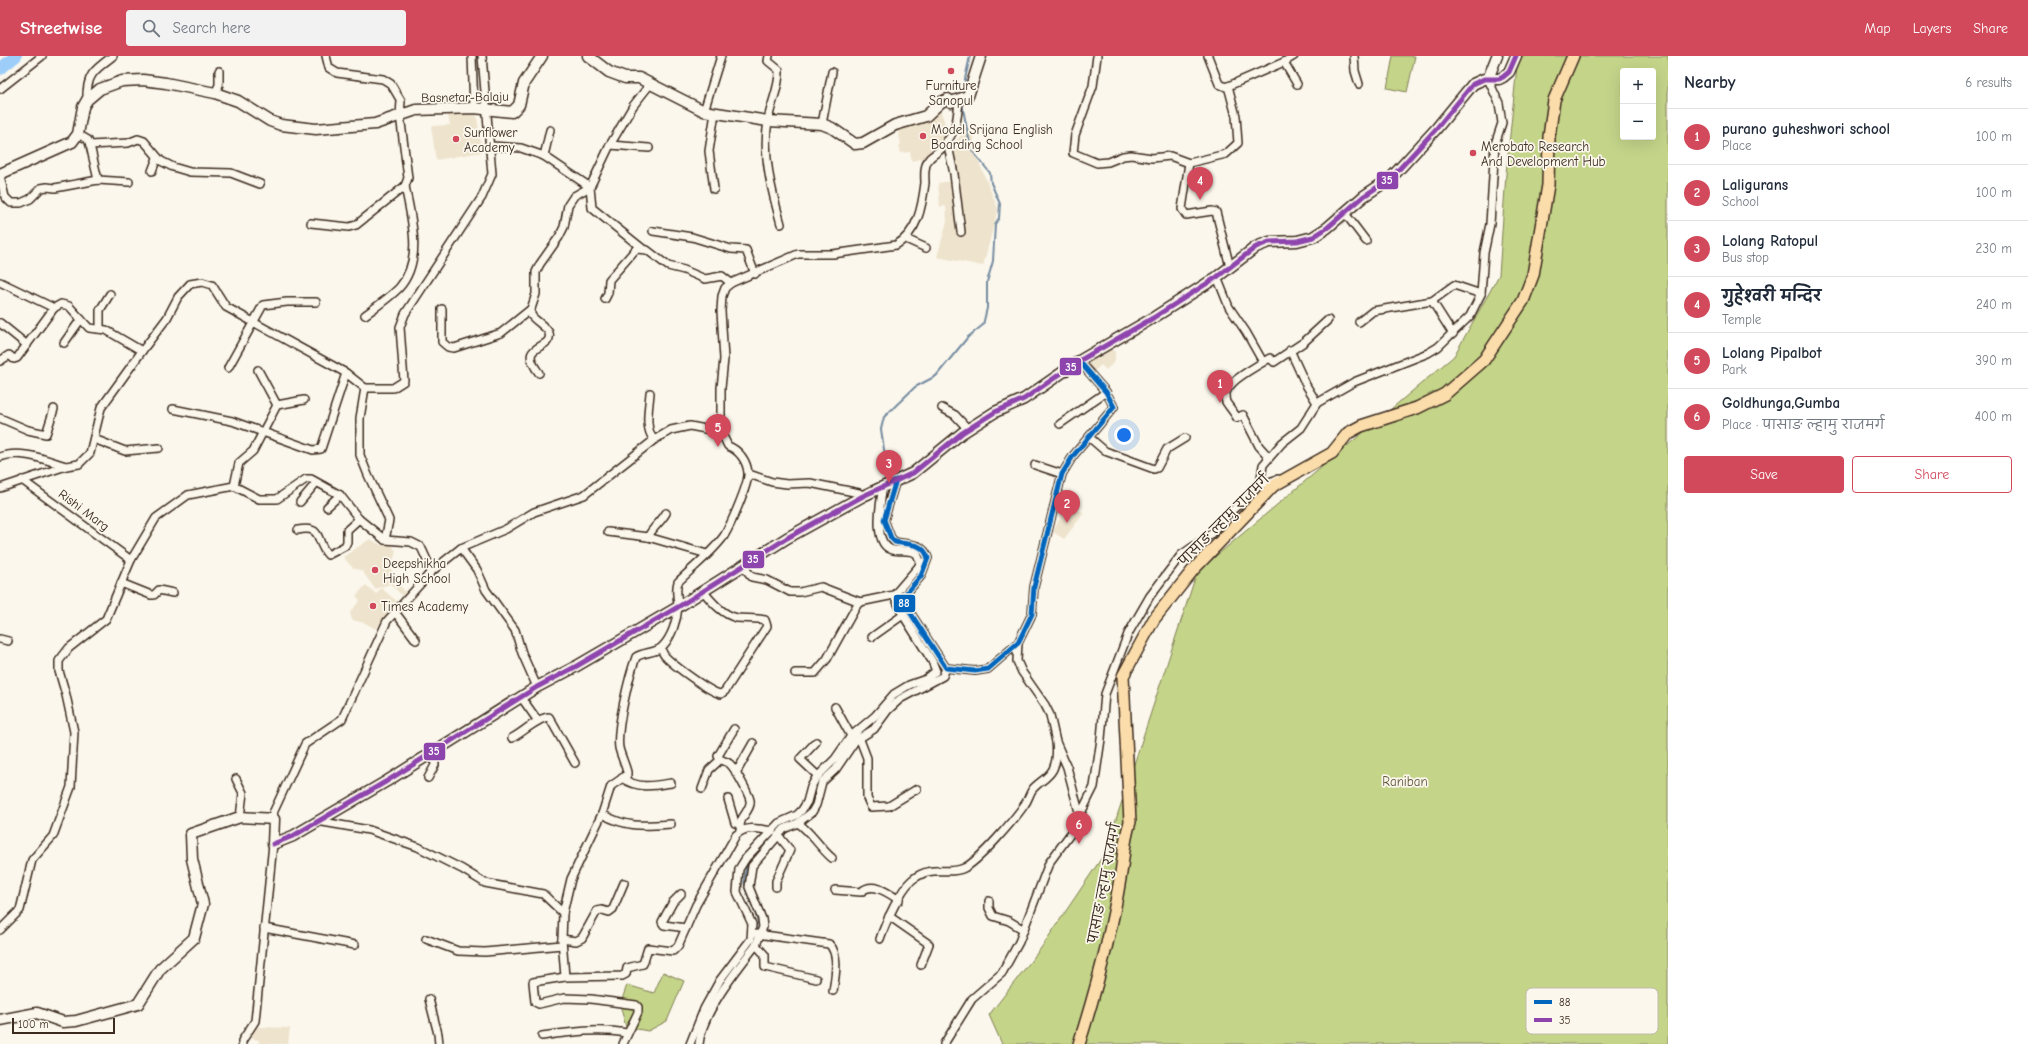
<!DOCTYPE html>
<html lang="en">
<head>
<meta charset="utf-8">
<style>
	body { margin:0; font-family:"Comic Neue","Playpen Sans Deva",sans-serif; background:#f2f2f3; color:#1f2937 }
	.controls { position:absolute; right:12px; top:12px; display:grid; overflow:hidden; border-radius:4px; box-shadow:0 4px 16px #0002 }
	.controls button { width:36px; height:36px; display:grid; place-items:center; padding:0; border:0; border-bottom:1px solid #e0e1e3; background:#fff; color:#1f2937; font:20px sans-serif }
	.scale { position:absolute; left:12px; bottom:10px; width:103px; box-sizing:border-box; padding-left:4px; border:2px solid #3b2a1e; border-top:0; font-size:11px; line-height:14px; white-space:nowrap; color:#3b2a1e; -webkit-text-stroke:3px #fbf7ec; paint-order:stroke }
	.you { position:absolute; left:1124px; top:379px; width:14px; height:14px; margin:-10px; border:3px solid #fff; border-radius:50%; background:#1a73e8; box-shadow:0 0 0 6px #1a73e833 }
	.badge { display:grid; place-items:center; width:26px; height:26px; border-radius:50%; background:#d1495b; color:#fff; font-size:13px; font-weight:700 }
	.pin { position:absolute; translate:-50% -33px; filter:drop-shadow(0 1px 2px #0008) }
	.pin::after { content:''; position:absolute; top:21px; width:14px; height:12px; background:inherit; clip-path:polygon(0 0,100% 0,50% 100%) }
	.list { margin:0; padding:0; list-style:none }
	h2 { display:flex; justify-content:space-between; align-items:center; height:52px; margin:0; padding:0 16px; font-size:17px }
	h2 small { font-size:13px; font-weight:400; color:#747a83 }
	.list li { display:grid; grid-template-columns:26px 1fr auto; gap:12px; align-items:center; box-sizing:border-box; height:56px; padding:0 16px; border-top:1px solid #e0e1e3 }
	.list b { display:block; font-size:15px; white-space:nowrap }
	.list p { margin:0; font-size:13px; white-space:nowrap; color:#747a83 }
	.list em { font-size:13px; font-style:normal; color:#747a83 }
	.actions { display:flex; gap:8px; padding:12px 16px }
	.actions a { flex:1; padding:9px 0; border:1px solid #d1495b; border-radius:4px; text-align:center; font-size:14px; color:#d1495b }
	.actions .main { background:#d1495b; color:#fff }
	.icon { flex:none; width:22px; height:22px; fill:none; stroke:currentColor; stroke-width:2; stroke-linecap:round; stroke-linejoin:round }
	.map { position:relative; flex:none; width:1668px; height:988px; overflow:hidden }
	header { display:flex; align-items:center; gap:24px; box-sizing:border-box; height:56px; padding:0 20px; background:#d1495b; color:#fff }
	header strong { font-size:19px }
	nav { display:flex; gap:22px; margin-inline-start:auto; font-size:14px }
	.search { width:280px; height:36px; background:#f2f2f3; display:flex; align-items:center; gap:10px; box-sizing:border-box; padding:0 14px; border-radius:4px; color:#747a83; font-size:15px }
	main { display:flex }
	aside { flex:1; background:#fff }
	.map>svg:first-child { display:block }
	.built { fill:#eee3cd }
	.green { fill:#c4d489; stroke:#807f54; fill-rule:evenodd }
	.lines { fill:none; stroke-linecap:round; stroke-linejoin:round }
	.stream { stroke:#768ca1; stroke-width:2 }
	.river { stroke:#9dcef9; stroke-width:12 }
	.street-casing { stroke:#3b2a1e; stroke-width:10 }
	.secondary-casing { stroke:#3b2a1e; stroke-width:13 }
	.primary-casing { stroke:#3b2a1e; stroke-width:14 }
	.street { stroke:#fbf7ec; stroke-width:7 }
	.secondary { stroke:#fbf7ec; stroke-width:10 }
	.primary { stroke:#fbddab; stroke-width:11 }
	.bus-1-casing { stroke:#fbf7ec; stroke-width:8 }
	.bus-2-casing { stroke:#fbf7ec; stroke-width:8 }
	.bus-1 { stroke:#0065bd; stroke-width:5 }
	.bus-2 { stroke:#8e44ad; stroke-width:5 }
	.poi-dot { fill:#d1495b; stroke:#fbf7ec; stroke-width:1.5 }
	.labels { text-anchor:middle; dominant-baseline:central; stroke-width:3.5; stroke-linejoin:round; paint-order:stroke }
	.poi-label { font-size:13px; fill:#3b2a1e; stroke:#fbf7ec; text-anchor:start }
	.street-label { font-size:13px; fill:#3b2a1e; stroke:#fbf7ec }
	.park-label { font-size:13px; fill:#5d5439; stroke:#fbf7ec }
	.key { fill:#fbf7ec; stroke:#c1baae; stroke-width:1 }
	.key-label { font-size:11px; fill:#3b2a1e }
	.line-badge { stroke:#fbf7ec; stroke-width:1.5 }
	.badge-label { font-size:11px; text-anchor:middle; font-weight:bold; fill:#fff }
</style>
</head>
<body>
<header>
<strong>Streetwise</strong>
<div class="search"><svg class="icon" aria-label="search" viewBox="0 0 24 24"><circle cx="10" cy="10" r="6"/><path d="M15 15l6 6"/></svg>Search here</div>
<nav><a>Map</a><a>Layers</a><a>Share</a></nav>
</header>
<main>
<div class="map">
<svg width="1668" height="988" viewBox="0 0 1668 988">
	<rect width="100%" height="100%" fill="#fbf7ec"/>
	<filter id="ink" filterUnits="userSpaceOnUse"><feTurbulence type="fractalNoise" baseFrequency=".025" numOctaves="2"/><feDisplacementMap in="SourceGraphic" scale="8" xChannelSelector="R" yChannelSelector="G"/><feConvolveMatrix kernelMatrix="1 2 1 2 8 2 1 2 1" color-interpolation-filters="sRGB"/></filter>
	<g filter="url(#ink)">
		<g class="built">
			<polygon points="940,53 949,79 935,91 928,101 912,105 910,96 901,97 899,89 901,88 897,71"/>
			<polygon points="476,55 482,96 436,104 431,70 450,69 447,56"/>
			<polygon points="971,69 976,99 998,153 983,210 937,201 947,165 946,150 940,151 938,127 951,125 948,93"/>
			<polygon points="1111,293 1115,296 1115,305 1106,314 1101,309 1091,318 1084,307 1096,299"/>
			<polygon points="1067,447 1084,457 1064,483 1053,476"/>
			<polygon points="370,483 381,489 390,487 396,495 391,513 395,524 409,540 406,543 390,528 375,533 362,515 353,512 343,501"/>
			<polygon points="366,529 376,538 381,532 399,547 388,559 387,558 376,573 365,567 352,564 350,557 360,544 356,540"/>
			<polygon points="258,971 290,972 288,988 259,988 259,984 247,981"/>
		</g>
		<g class="green">
			<polygon points="1393,0 1415,0 1407,36 1387,32"/>
			<path d="M1518,0H1668V988H1002L989,959L1041,892L1105,797L1197,516L1454,300L1499,219L1506,118ZM1623,15H1653V81H1623Z"/>
			<polygon points="663,916 684,925 667,965 648,975 626,971 620,949 627,929 654,937"/>
		</g>
		<g class="lines">
			<g class="stream">
				<polyline points="962,37 970,0"/>
				<polyline points="888,421 881,373 884,361 915,331 936,320 968,281 983,269 987,252 987,226 993,205 995,168 999,162 1000,148 991,127 990,117 971,93 962,48"/>
				<polyline points="886,444 889,434"/>
				<path d="M882,469C887,489 890,491 910,491"/>
				<polyline points="914,492 923,499 923,505"/>
				<polyline points="934,602 940,613 938,619"/>
				<polyline points="897,642 919,629"/>
				<polyline points="858,679 867,673"/>
				<polyline points="804,758 808,754 820,723"/>
				<polyline points="764,787 779,772 792,766"/>
				<path d="M750,802C734,835 757,844 759,873"/>
			</g>
			<polyline class="river" points="0,13 16,0"/>
			<g class="street-casing">
				<g id="street">
					<polyline points="472,0 474,52"/>
					<path d="M769,0L768,5L779,14C780,31 770,49 768,65C762,99 772,136 781,168"/>
					<polyline points="1097,0 1093,30 1075,79 1073,97 1097,107 1108,106 1123,100 1131,99 1152,102 1170,100 1189,107"/>
					<polyline points="1208,0 1219,28 1226,31 1284,6 1294,0"/>
					<polyline points="1354,0 1355,15 1359,28"/>
					<polyline points="1284,6 1297,28"/>
					<polyline points="1228,30 1236,60 1238,87 1226,98 1189,107 1182,153 1186,159 1212,155 1216,156 1230,211"/>
					<polyline points="0,33 42,0"/>
					<polyline points="215,37 219,29 219,15"/>
					<path d="M87,44C86,19 94,14 113,0"/>
					<polyline points="704,55 721,0"/>
					<polyline points="822,68 832,16"/>
					<polyline points="78,78 88,84 90,89 98,124"/>
					<polyline points="947,85 954,118 961,176"/>
					<polyline points="90,89 128,87 138,83 144,85 161,105 173,111 190,116 231,117 260,128"/>
					<polyline points="610,89 649,92"/>
					<polyline points="491,90 521,92 544,100 590,131 592,152 643,193"/>
					<polyline points="544,100 550,74"/>
					<polyline points="152,115 157,102"/>
					<polyline points="0,120 5,141 11,147 21,147 30,143 41,132 47,131 55,132 98,124 129,126"/>
					<polyline points="714,133 709,95 715,57"/>
					<polyline points="1344,156 1366,185"/>
					<polyline points="311,167 349,171 356,169 405,130 408,122 400,59 401,45 391,28 383,23 337,17 329,12 326,0"/>
					<polyline points="653,175 692,181 731,193 746,194 755,218"/>
					<polyline points="906,183 926,192"/>
					<path d="M1217,221L1229,251L1246,276L1263,306C1251,314 1219,329 1226,346C1229,351 1234,356 1237,362L1243,359L1259,390L1268,400"/>
					<polyline points="0,226 54,252"/>
					<polyline points="605,243 608,237 609,224 636,193 647,194 668,210 684,214 705,223 722,220 731,227"/>
					<polyline points="1432,245 1454,229 1481,238"/>
					<polyline points="442,253 442,286 448,291 454,292 501,277 531,253"/>
					<path d="M365,259C376,251 389,242 399,232C424,204 411,162 405,130"/>
					<polyline points="1359,266 1373,255 1432,245 1453,278"/>
					<polyline points="0,267 27,289"/>
					<polyline points="100,273 100,254 110,238"/>
					<polyline points="64,287 81,263"/>
					<polyline points="1290,294 1306,329 1317,347"/>
					<polyline points="0,305 9,299 14,303 17,302 54,252 61,248 69,250 89,272 106,274 142,295"/>
					<polyline points="1263,306 1270,302 1274,306 1304,286 1328,264"/>
					<polyline points="228,312 263,249 287,246 316,246"/>
					<path d="M539,317C515,286 554,295 549,277C547,271 535,265 531,259V253L536,238V216L540,208L559,181L564,171L568,149L574,140L590,131L610,89L633,50L651,27"/>
					<polyline points="365,332 360,362 360,399 368,419 389,464 385,484"/>
					<path d="M650,337C649,352 644,372 654,384"/>
					<polyline points="277,349 304,344"/>
					<polyline points="942,352 955,359 968,373"/>
					<polyline points="173,353 232,365 313,394 321,393 346,317"/>
					<polyline points="0,362 28,374 46,378 54,353"/>
					<polyline points="1060,368 1106,336"/>
					<polyline points="1090,382 1105,395 1154,413 1157,412 1167,393 1185,382"/>
					<polyline points="94,383 125,395 159,392"/>
					<path d="M0,401C20,393 46,404 66,410"/>
					<polyline points="1035,409 1062,418"/>
					<polyline points="749,418 772,426 787,428 810,427 859,437 863,440"/>
					<polyline points="22,424 131,504"/>
					<path d="M896,424L884,464L891,482L895,486C909,489 923,486 928,502L921,520L903,541L904,547L946,612L975,615L988,613L1018,587L1032,558L1034,531L1062,418L1073,400L1114,351L1106,336L1079,305"/>
					<polyline points="1260,429 1263,409 1282,387 1301,372 1317,347 1354,326 1428,297 1438,291 1470,260 1481,238 1484,197 1490,168 1495,88 1502,67 1499,47 1488,23"/>
					<polyline points="234,430 259,443 277,443 306,423 311,423 340,439 359,463 385,484 411,486 421,491 432,515"/>
					<polyline points="0,432 66,410 79,408 90,397 101,352 142,295 167,262 178,241 190,228 202,226 212,229 226,251 346,317 365,332 393,332 404,325 400,271 405,258 482,141 492,118 482,0"/>
					<polyline points="300,446 316,427"/>
					<polyline points="327,451 340,439"/>
					<path d="M298,474C324,469 315,486 328,499L345,490L347,486V474L359,463"/>
					<polyline points="608,476 648,481 707,498"/>
					<path d="M648,481C653,471 661,466 666,457"/>
					<polyline points="461,492 477,514 486,534 515,574 522,597 537,631"/>
					<polyline points="743,510 752,521 767,524 790,536 800,536 821,531 860,546"/>
					<polyline points="121,527 151,539 154,539 159,534 173,537"/>
					<polyline points="395,556 416,584"/>
					<polyline points="872,581 903,559"/>
					<polyline points="0,583 8,585"/>
					<polyline points="1018,587 1017,605 1022,616 1045,649 1050,659 1056,686 1067,711 1080,760"/>
					<path d="M661,592C662,595 663,598 665,600C673,609 711,637 721,638L725,635L767,570L765,564C756,562 747,563 737,562C723,559 712,546 703,535"/>
					<path d="M795,617H815L827,603L857,549L860,546L894,539L919,510L920,505L917,498C910,493 901,496 893,494C871,489 881,444 883,430"/>
					<polyline points="521,641 538,665"/>
					<polyline points="835,651 851,680"/>
					<path d="M734,673L718,700C720,706 726,704 730,708C735,713 748,736 750,744C752,754 738,762 740,772L742,773"/>
					<polyline points="859,681 867,702 867,742 871,751 889,750 917,733"/>
					<path d="M512,682C522,677 539,661 549,661L575,707"/>
					<polyline points="816,686 800,703 818,720"/>
					<polyline points="736,717 753,687"/>
					<polyline points="428,722 435,709 434,696"/>
					<path d="M622,722C638,733 653,730 671,727"/>
					<polyline points="236,723 243,737 240,761"/>
					<polyline points="702,733 709,714 720,704"/>
					<polyline points="728,743 735,767 740,768"/>
					<path d="M602,758C627,772 644,770 671,768"/>
					<polyline points="274,763 273,757 305,688 342,663 387,565 432,515 461,492 506,473 534,456 584,439 654,384 671,374 690,370 721,376"/>
					<polyline points="317,765 369,774 418,791 462,813 485,827 543,838 563,857"/>
					<path d="M798,767C812,777 819,791 832,802"/>
					<path d="M772,775C758,773 747,769 736,779L696,849L678,890L673,895L648,892L643,908L627,912L626,918L622,920L565,921L562,883L563,857L571,823L602,758L611,730L627,719V716C625,708 621,700 619,692C616,673 629,620 636,601C644,596 656,597 662,591C672,581 677,564 678,551C678,542 675,534 678,526C693,511 712,497 724,480C730,470 749,428 748,417C747,405 739,394 728,390L721,376V332L724,303L721,255L722,240L725,232L731,227L798,198H833L896,189C918,176 922,151 925,127C925,122 924,115 926,109C928,100 937,98 942,92C957,74 957,66 959,44"/>
					<polyline points="776,831 776,825 790,794 778,779"/>
					<path d="M835,834L861,836C873,825 888,837 899,844"/>
					<polyline points="681,838 673,846 662,866 664,869 686,872"/>
					<polyline points="989,845 989,852 993,860 1009,865 1024,874"/>
					<polyline points="889,860 929,888 921,909"/>
					<polyline points="264,872 355,889"/>
					<polyline points="0,874 20,854 32,804 53,780 71,731 74,676 66,639 59,615 59,605 69,592 106,563 131,504 156,462 188,439 234,430 239,407 253,395 277,349 258,314"/>
					<path d="M757,878L829,888C840,898 835,922 833,935"/>
					<polyline points="426,883 458,895 485,896 562,889"/>
					<polyline points="562,883 576,885 582,882 597,855 602,854 609,856 613,853 624,827"/>
					<path d="M880,883C885,868 900,834 912,824C933,807 948,820 964,812C979,805 1015,763 1025,748C1028,744 1029,739 1032,734C1038,726 1048,723 1053,713C1057,705 1057,695 1056,686"/>
					<polyline points="565,921 533,926 535,946 539,948 564,942 591,943 636,949 638,951 638,956 623,988"/>
					<polyline points="816,923 765,911 765,899 756,889 763,871 762,863 749,831 752,810 784,773 798,767 812,756 816,749 822,726 836,713 855,685 874,673 888,654 900,643 943,620 946,612"/>
					<polyline points="429,943 438,978 439,988"/>
					<path d="M542,980C570,976 599,972 627,977"/>
					<polyline points="242,988 242,985 255,965 273,788"/>
					<polyline points="690,988 704,953 720,924 751,883 752,868 737,836 739,813 746,802 779,767 797,759 802,754 807,746 811,731 816,722 835,703 851,680 875,660 894,638 909,629 926,623 936,615 932,605 903,559 894,539"/>
					<path d="M699,988C702,956 737,914 756,889"/>
					<polyline points="944,988 972,943 1002,917 1019,886 1049,807 1071,777 1094,731 1101,683 1105,638 1128,578 1150,540 1181,499 1210,479 1227,459 1260,429 1278,423"/>
				</g>
			</g>
			<g class="secondary-casing">
				<g id="secondary">
					<polyline points="588,0 609,16 625,22 639,22 704,55 768,65 822,68 832,72 855,88 863,87 895,69 926,60 941,46 948,43 951,46 968,40 981,0"/>
					<polyline points="1488,23 1497,0"/>
					<polyline points="0,118 72,86 78,78 83,51 87,44 100,33 122,25 143,24 166,27 215,37 238,45 270,65 281,69 316,73 375,68 416,54 474,52 512,56 519,49 524,27 542,0"/>
					<polyline points="0,964 37,957 63,966 76,965 138,948 160,913 194,882 203,848 192,803 191,778 240,761 274,763 273,788 293,780 387,725 537,631 575,611 678,551 787,482 863,440 913,417 962,377 995,356 1024,343 1079,305 1153,262 1217,221 1256,191 1269,186 1297,185 1313,181 1327,172 1364,140 1391,122 1436,73 1473,28 1484,23 1499,23 1503,21 1509,16 1516,0"/>
				</g>
			</g>
			<g class="primary-casing">
				<path id="primary" d="M1079,988C1096,934 1111,879 1120,823C1124,802 1123,787 1130,766L1123,620L1154,563L1193,514L1273,430L1332,397L1348,377L1361,370L1417,352L1445,338L1484,304L1523,245L1533,219L1548,129L1549,81L1554,44L1573,0"/>
			</g>
			<use href="#street" class="street"/>
			<use href="#secondary" class="secondary"/>
			<use href="#primary" class="primary"/>
			<g class="bus-1-casing">
				<path id="bus-1" d="M896,424L884,464L891,482L895,486C909,489 923,486 928,502L921,520L903,541L904,547L946,612L975,615L988,613L1018,587L1032,558L1034,531L1062,418L1073,400L1114,351L1106,336L1079,305"/>
			</g>
			<g class="bus-2-casing">
				<polyline id="bus-2" points="273,788 293,780 387,725 537,631 575,611 678,551 787,482 863,440 913,417 962,377 995,356 1024,343 1079,305 1153,262 1217,221 1256,191 1269,186 1297,185 1313,181 1327,172 1364,140 1391,122 1436,73 1473,28 1484,23 1499,23 1503,21 1509,16 1516,0"/>
			</g>
			<use href="#bus-1" class="bus-1"/>
			<use href="#bus-2" class="bus-2"/>
		</g>
	</g>
	<g class="poi-dot">
		<circle cx="951" cy="15" r="4"/>
		<circle cx="923" cy="80" r="4"/>
		<circle cx="456" cy="83" r="4"/>
		<circle cx="1473" cy="97" r="4"/>
		<circle cx="375" cy="514" r="4"/>
		<circle cx="373" cy="550" r="4"/>
	</g>
	<g class="labels">
		<g class="poi-label">
			<text x="951" y="29" text-anchor="middle">Furniture<tspan x="951" dy="15">Sanopul</tspan></text>
			<text x="931" y="73">Model Srijana English<tspan x="931" dy="15">Boarding School</tspan></text>
			<text x="464" y="76">Sunflower<tspan x="464" dy="15">Academy</tspan></text>
			<text x="1481" y="90">Merobato Research<tspan x="1481" dy="15">And Development Hub</tspan></text>
			<text x="383" y="507">Deepshikha<tspan x="383" dy="15">High School</tspan></text>
			<text x="381" y="550">Times Academy</text>
		</g>
		<g class="street-label">
			<text transform="translate(465 41) rotate(-1)">Basnetar-Balaju</text>
			<text transform="translate(84 454) rotate(37)">Rishi Marg</text>
			<text transform="translate(1224 464) rotate(-45)">पासाङ ल्हामु राजमर्ग</text>
			<text transform="translate(1104 827) rotate(-79)">पासाङ ल्हामु राजमर्ग</text>
		</g>
		<g class="park-label">
			<text x="1405" y="725">Raniban</text>
		</g>
	</g>
	<rect x="1526" y="932" width="132" height="46" rx="6" class="key"/>
	<rect x="1534" y="944" width="18" height="4" fill="#0065bd"/>
	<rect x="1534" y="962" width="18" height="4" fill="#8e44ad"/>
	<g class="key-label">
		<text x="1559" y="950">88</text>
		<text x="1559" y="968">35</text>
	</g>
	<g class="line-badge">
		<rect x="1376" y="115" width="23" height="19" rx="4" fill="#8e44ad"/>
		<rect x="1059" y="301" width="23" height="19" rx="4" fill="#8e44ad"/>
		<rect x="742" y="494" width="23" height="19" rx="4" fill="#8e44ad"/>
		<rect x="893" y="538" width="23" height="19" rx="4" fill="#0065bd"/>
		<rect x="423" y="686" width="23" height="19" rx="4" fill="#8e44ad"/>
	</g>
	<g class="badge-label">
		<text x="1387" y="128">35</text>
		<text x="1071" y="315">35</text>
		<text x="753" y="507">35</text>
		<text x="904" y="551">88</text>
		<text x="434" y="699">35</text>
	</g>
</svg>
<div class="controls">
<button>+</button>
<button>−</button>
</div>
<div class="scale">100 m</div>
<div class="you"></div>
<div class="pin badge" style="left:1220px;top:347px">1</div>
<div class="pin badge" style="left:1067px;top:467px">2</div>
<div class="pin badge" style="left:889px;top:427px">3</div>
<div class="pin badge" style="left:1200px;top:144px">4</div>
<div class="pin badge" style="left:718px;top:391px">5</div>
<div class="pin badge" style="left:1079px;top:788px">6</div>
</div>
<aside>
<h2>Nearby<small>6 results</small></h2>
<ul class="list">
<li><span class="badge">1</span><div><b>purano guheshwori school</b><p>Place</p></div><em>100 m</em></li>
<li><span class="badge">2</span><div><b>Laligurans</b><p>School</p></div><em>100 m</em></li>
<li><span class="badge">3</span><div><b>Lolang Ratopul</b><p>Bus stop</p></div><em>230 m</em></li>
<li><span class="badge">4</span><div><b>गुहेश्वरी मन्दिर</b><p>Temple</p></div><em>240 m</em></li>
<li><span class="badge">5</span><div><b>Lolang Pipalbot</b><p>Park</p></div><em>390 m</em></li>
<li><span class="badge">6</span><div><b>Goldhunga,Gumba</b><p>Place · पासाङ ल्हामु राजमर्ग</p></div><em>400 m</em></li>
</ul>
<div class="actions"><a class="main">Save</a><a>Share</a></div>
</aside>
</main>
</body>
</html>
